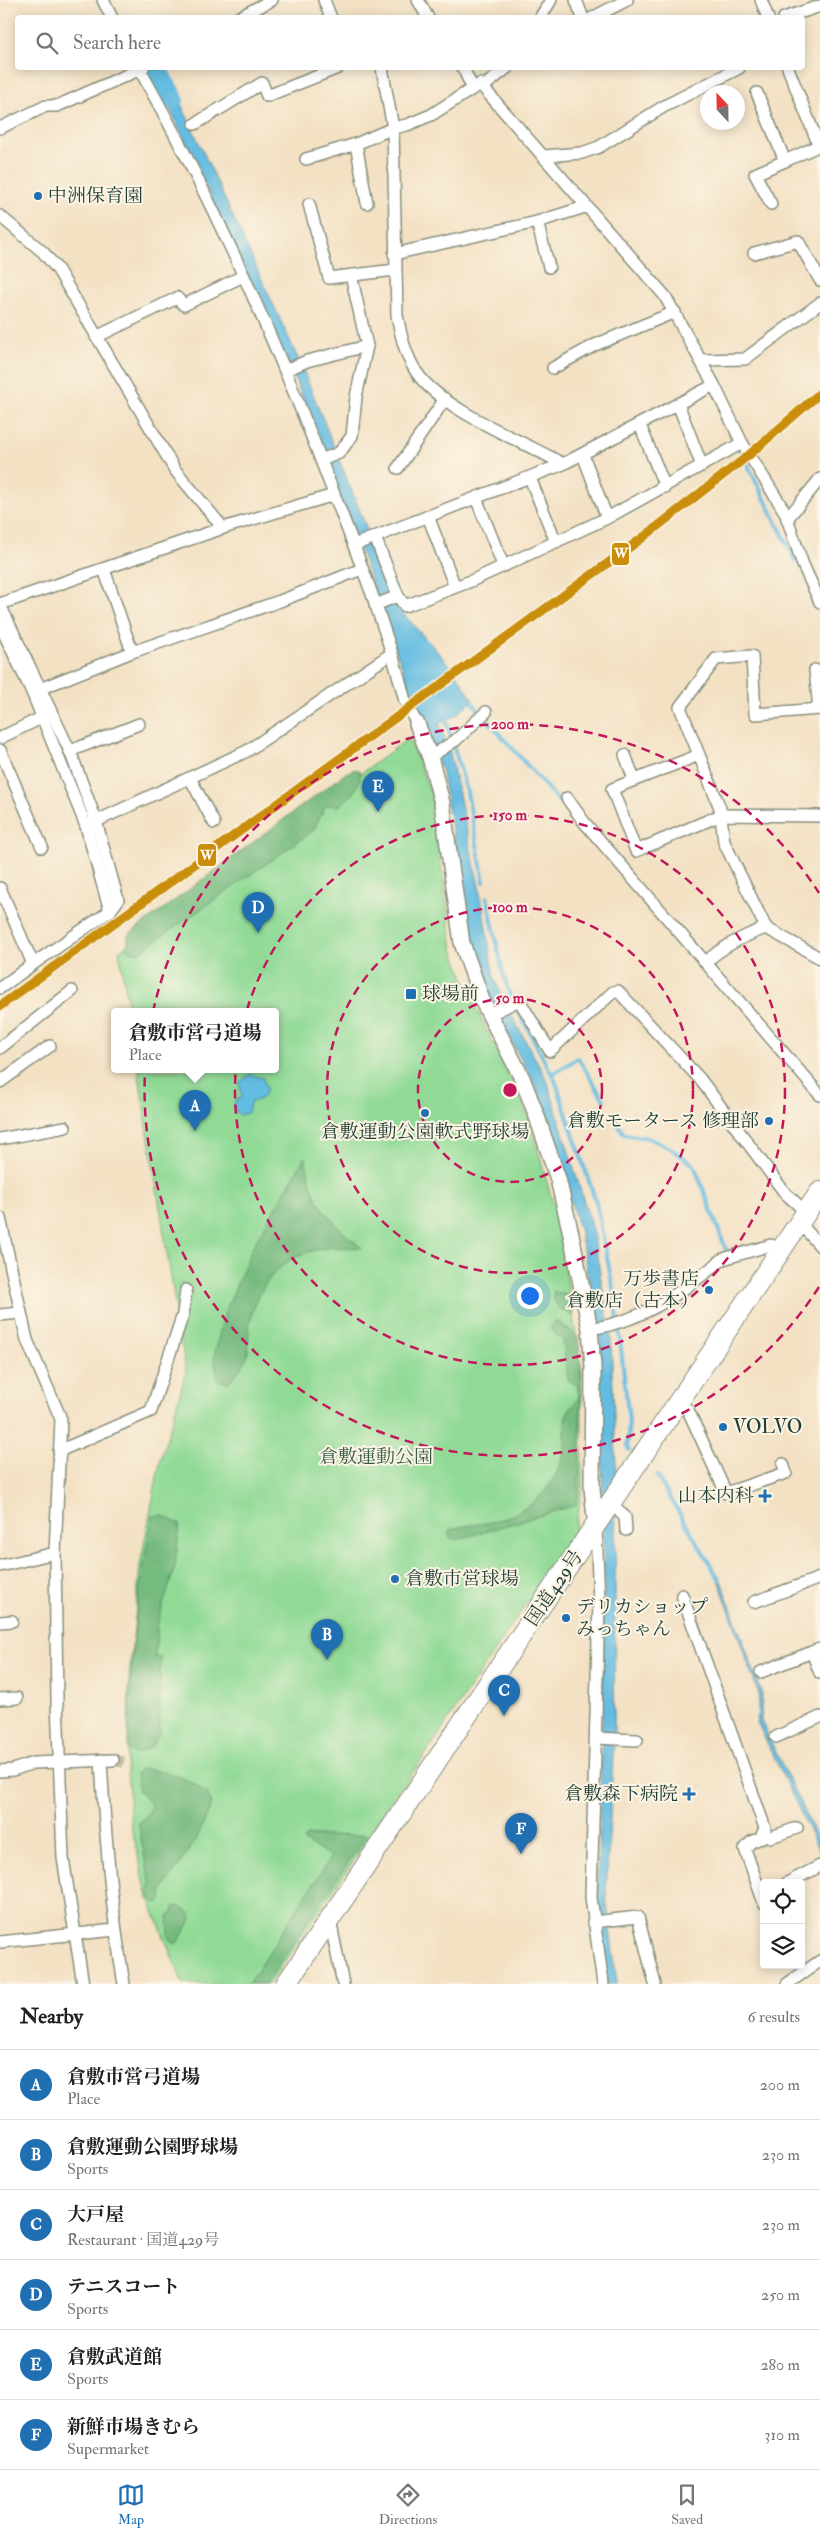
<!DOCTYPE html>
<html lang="en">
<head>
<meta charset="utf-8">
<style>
	body { margin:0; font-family:"IM FELL Double Pica","Noto Serif JP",serif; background:#f2f2f2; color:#202124 }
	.controls { position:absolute; right:15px; bottom:15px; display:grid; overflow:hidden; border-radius:5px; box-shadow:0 2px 12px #0003 }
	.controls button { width:45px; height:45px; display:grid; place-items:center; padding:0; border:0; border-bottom:1px solid #e0e0e0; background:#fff; color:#202124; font:25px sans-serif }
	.compass { position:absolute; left:700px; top:85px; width:45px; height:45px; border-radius:50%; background:#fff; box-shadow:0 2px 12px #0003; rotate:338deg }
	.you { position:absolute; left:529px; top:1295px; width:18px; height:18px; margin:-12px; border:4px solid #fff; border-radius:50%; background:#1a73e8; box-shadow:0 0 0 8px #1a73e833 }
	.badge { display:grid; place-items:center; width:32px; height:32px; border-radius:50%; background:#1f6fb2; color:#fff; font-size:16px; font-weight:700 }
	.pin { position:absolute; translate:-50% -41px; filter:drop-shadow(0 1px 2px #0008) }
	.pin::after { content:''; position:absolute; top:26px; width:18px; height:15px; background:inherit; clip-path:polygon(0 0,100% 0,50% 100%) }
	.popup { position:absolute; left:111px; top:1008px; width:168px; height:65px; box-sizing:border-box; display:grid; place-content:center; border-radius:5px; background:#fff; filter:drop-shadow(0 1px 4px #0005); font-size:16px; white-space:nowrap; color:#757577 }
	.popup b { font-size:19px; color:#202124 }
	.popup::after { content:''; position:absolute; left:50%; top:100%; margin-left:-10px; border:10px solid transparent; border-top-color:#fff }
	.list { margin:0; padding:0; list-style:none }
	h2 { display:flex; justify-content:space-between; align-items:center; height:65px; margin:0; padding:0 20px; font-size:21px }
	h2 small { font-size:16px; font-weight:400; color:#757577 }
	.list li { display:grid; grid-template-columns:32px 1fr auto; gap:15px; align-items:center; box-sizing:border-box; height:70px; padding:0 20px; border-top:1px solid #e0e0e0 }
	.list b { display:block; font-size:19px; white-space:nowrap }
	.list p { margin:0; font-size:16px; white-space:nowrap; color:#757577 }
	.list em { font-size:16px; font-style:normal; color:#757577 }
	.icon { flex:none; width:28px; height:28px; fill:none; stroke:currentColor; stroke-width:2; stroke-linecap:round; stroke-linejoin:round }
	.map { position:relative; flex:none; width:820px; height:1984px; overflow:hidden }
	.search { position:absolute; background:#fff; box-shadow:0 2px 12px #0003; left:15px; right:15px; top:15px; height:55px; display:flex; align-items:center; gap:12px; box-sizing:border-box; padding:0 18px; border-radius:5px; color:#757577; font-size:19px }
	.sheet { height:485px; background:#fff }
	nav { display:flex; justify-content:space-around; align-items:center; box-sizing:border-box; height:70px; border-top:1px solid #e0e0e0; background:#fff; font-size:14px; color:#757577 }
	nav a { display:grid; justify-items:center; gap:2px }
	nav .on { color:#1f6fb2 }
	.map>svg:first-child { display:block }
	.green { fill:#90da96; stroke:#588c65 }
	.forest { fill:#74ba7f; stroke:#4a7c5a }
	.water { fill:#63bce1; stroke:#417c8a }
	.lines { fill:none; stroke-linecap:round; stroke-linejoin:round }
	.stream { stroke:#63bce1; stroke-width:4 }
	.river { stroke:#63bce1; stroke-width:22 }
	.street-tunnel { stroke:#c9c0a7; stroke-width:11; stroke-dasharray:11 5.5; stroke-linecap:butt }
	.street-casing { stroke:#898f7c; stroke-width:14 }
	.secondary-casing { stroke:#898f7c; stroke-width:18 }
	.highway-casing { stroke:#898f7c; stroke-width:22 }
	.street { stroke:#fff; stroke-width:11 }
	.secondary { stroke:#fff; stroke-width:15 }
	.highway { stroke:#fff; stroke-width:20 }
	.rail-1-casing { stroke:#fcf5e5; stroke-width:12 }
	.rail-1 { stroke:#ca8e0a; stroke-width:9 }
	.ring { fill:none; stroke:#c2185b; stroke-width:2.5; stroke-dasharray:9 6 }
	.poi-dot { fill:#1f6fb2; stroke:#fcf5e5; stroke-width:2 }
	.labels { text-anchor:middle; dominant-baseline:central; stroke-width:4; stroke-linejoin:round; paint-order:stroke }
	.poi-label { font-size:19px; fill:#1f3d34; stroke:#fcf5e5; text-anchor:start }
	.park-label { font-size:19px; fill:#365c48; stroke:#fcf5e5 }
	.street-label { font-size:19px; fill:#1f3d34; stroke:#fcf5e5 }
	.centre { fill:#c2185b; stroke:#fcf5e5; stroke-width:2.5 }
	.ring-label { font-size:15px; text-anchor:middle; font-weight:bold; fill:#c2185b; stroke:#fcf5e5; stroke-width:4; stroke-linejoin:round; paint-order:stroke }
	.line-badge { stroke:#fcf5e5; stroke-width:2 }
	.badge-label { font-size:14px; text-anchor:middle; font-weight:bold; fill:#fff }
</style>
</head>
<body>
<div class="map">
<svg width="820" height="1984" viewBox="0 0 820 1984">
	<rect width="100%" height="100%" fill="#fcf5e5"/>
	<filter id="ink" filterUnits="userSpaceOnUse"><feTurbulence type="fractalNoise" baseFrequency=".02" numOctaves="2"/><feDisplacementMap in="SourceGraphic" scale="10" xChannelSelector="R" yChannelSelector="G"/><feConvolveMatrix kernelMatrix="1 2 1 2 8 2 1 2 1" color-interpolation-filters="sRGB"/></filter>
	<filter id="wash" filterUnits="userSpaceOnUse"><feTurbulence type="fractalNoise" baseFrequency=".0096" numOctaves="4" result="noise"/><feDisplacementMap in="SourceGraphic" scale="20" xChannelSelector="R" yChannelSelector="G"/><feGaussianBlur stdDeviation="1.12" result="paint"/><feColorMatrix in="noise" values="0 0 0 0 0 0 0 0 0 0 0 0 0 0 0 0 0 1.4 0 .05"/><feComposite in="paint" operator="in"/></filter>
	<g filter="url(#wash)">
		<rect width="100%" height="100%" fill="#f3e1c4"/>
		<polygon class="green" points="409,738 431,794 453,949 471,997 528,1115 557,1218 582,1372 582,1488 575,1531 419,1764 388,1805 371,1835 269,1984 183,1984 147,1894 131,1825 127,1770 129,1678 140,1565 160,1462 186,1372 138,1070 275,1070 275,1012 129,1012 119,951"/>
		<g class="forest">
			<path d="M355,769L360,771C362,785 350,798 339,806L326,805L313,831L138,953L127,950L128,935L346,773Z"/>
			<path d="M305,1157C308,1168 309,1181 314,1192C324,1215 343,1233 362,1248C347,1248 331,1246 316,1250C277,1258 254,1291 249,1329C248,1337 249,1345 248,1352C247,1362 235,1377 227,1383L218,1380L214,1356L224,1315L252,1248Z"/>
			<path d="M554,1291L559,1294H570L574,1316C563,1311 550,1305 554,1291Z"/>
			<path d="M556,1320L578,1337L581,1367L579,1491L576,1505L456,1540L449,1537V1530C462,1525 474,1525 487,1523C527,1514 555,1492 564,1451C567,1440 563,1427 566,1416C568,1410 575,1403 579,1397L577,1385L568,1380L563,1341L550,1329Z"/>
			<path d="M161,1515L180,1524L175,1567L158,1621L155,1657L161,1658L159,1719L160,1732L151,1747L136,1754L129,1750C128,1673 136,1592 153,1516Z"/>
			<path d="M140,1769C163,1769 204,1781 212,1804L196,1840L163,1889L162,1899L158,1903C144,1900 152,1886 149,1877C145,1857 141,1844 139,1823L149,1812L151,1805L139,1791L136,1774Z"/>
			<polygon points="367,1835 265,1984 248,1984 331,1857 304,1841 307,1836"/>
			<polygon points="178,1906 191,1914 192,1919 177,1943 173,1943 169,1937 168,1916 173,1913 174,1907"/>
		</g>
		<g class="water">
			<polygon points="161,70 183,108 303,369 399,609 454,670 473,700 455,716 439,723 450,753 480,891 494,977 503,999 547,1080 593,1231 611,1338 616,1466 614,1735 606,1897 617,1984 608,1984 606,1976 597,1897 602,1733 604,1579 600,1342 580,1232 536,1087 491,1004 477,965 441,769 413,697 325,455 293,374 170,109 150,76"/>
			<polygon points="250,1074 263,1078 267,1090 262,1098 250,1103 248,1113 240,1115 235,1111 233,1106 236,1100 242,1097 239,1083"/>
			<polygon points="719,1575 762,1694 761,1721 820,1844 820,1853 757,1722 759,1694 717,1576"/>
		</g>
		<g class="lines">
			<g class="stream">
				<polyline points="724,418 796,561"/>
				<polyline points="817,604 820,611"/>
				<polyline points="469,699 578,823"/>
				<polyline points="445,717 467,792 484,882"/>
				<polyline points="487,897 503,973 511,998 555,1080 596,1202 616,1303 629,1421 627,1447 629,1450"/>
				<polyline points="553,1074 578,1058 604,1100"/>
				<polyline points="615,1119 624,1134 648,1138 670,1148 694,1165 727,1252 724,1254"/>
				<polyline points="657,1476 719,1579"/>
			</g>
			<polyline class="river" points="155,68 173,99"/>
		</g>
	</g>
	<g filter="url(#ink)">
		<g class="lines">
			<polyline class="street-tunnel" points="113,1760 127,1763"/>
			<g class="street-casing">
				<g id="street">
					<polyline points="103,0 112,18"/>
					<polyline points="324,0 331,18"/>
					<polyline points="418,0 428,18"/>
					<polyline points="576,0 583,18"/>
					<polyline points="761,0 768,18"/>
					<polyline points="238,18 272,0"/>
					<polyline points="540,18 551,0"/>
					<polyline points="592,18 627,0"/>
					<polyline points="784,18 820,6"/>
					<path d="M139,68C215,204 279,348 334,494C360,562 388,631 405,701L417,724"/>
					<path d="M382,68L393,128L397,315C401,336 405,355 417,373C442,410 523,441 563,464"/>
					<polyline points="463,68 472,87"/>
					<polyline points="788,68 819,146"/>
					<polyline points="483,87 507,68"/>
					<polyline points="757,93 785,161 820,145"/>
					<polyline points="195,124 262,83 267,96 338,68"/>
					<polyline points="0,128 46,106 57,106 143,68"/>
					<polyline points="356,144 367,203"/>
					<polyline points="543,156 582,153 599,147 663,107 739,68"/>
					<polyline points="306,159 356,144 393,128 407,125 431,115 480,84 665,296 714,385 742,443 785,512 803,565 820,602"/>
					<polyline points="309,204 329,278 395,270"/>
					<polyline points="771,204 755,174 785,161"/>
					<polyline points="0,216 43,252 58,270 175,470 223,528"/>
					<polyline points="537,222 549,267"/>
					<polyline points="754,253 798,241 820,280"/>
					<polyline points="394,254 537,222 585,207"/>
					<polyline points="96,337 177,298 184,305 243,276"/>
					<polyline points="701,360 745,359 820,303"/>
					<polyline points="553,368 595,345 675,312"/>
					<polyline points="286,370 307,361 367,346 351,275"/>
					<polyline points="678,404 702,466"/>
					<polyline points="640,425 665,487"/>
					<polyline points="583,455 607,518"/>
					<polyline points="321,460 339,453 352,436 356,397 367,346"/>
					<polyline points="398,468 445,399"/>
					<polyline points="530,478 556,542"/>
					<polyline points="476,498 503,565"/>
					<polyline points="428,516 455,587"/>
					<polyline points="787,519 820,479"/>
					<polyline points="375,537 398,596 405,606 471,581 607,518 742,443"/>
					<polyline points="354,545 563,464 714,385"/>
					<polyline points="104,569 132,652"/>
					<polyline points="0,604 223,528 334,495"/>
					<polyline points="0,605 70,751 95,818 118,900 110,911"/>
					<polyline points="375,605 398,596"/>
					<polyline points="0,625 32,692 86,826 110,911 33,964 0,888"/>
					<polyline points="815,670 819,709"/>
					<polyline points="32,692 132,652 280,601 362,569"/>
					<polyline points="0,738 41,718"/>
					<polyline points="0,750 42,847"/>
					<polyline points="70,751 139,724"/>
					<polyline points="625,755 634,779"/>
					<polyline points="699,755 612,789 636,851 721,815 820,816"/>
					<polyline points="430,757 456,740 486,712"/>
					<polyline points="190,778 214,823"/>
					<polyline points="567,798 584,822 820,1095"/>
					<polyline points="86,826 247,751 391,654"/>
					<polyline points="766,928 724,842 720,808 680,707 716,659 752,656 755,714 820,709"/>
					<path d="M707,961C725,945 743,936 766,928L820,958"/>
					<polyline points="0,988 33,964"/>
					<polyline points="489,1015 519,1000 550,1051 613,992 618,991 700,1079 785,1193 806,1212"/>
					<polyline points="0,1048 72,991"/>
					<polyline points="0,1082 50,1046"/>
					<polyline points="0,1139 65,1127"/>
					<polyline points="0,1218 27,1340 61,1419 55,1553 57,1701 63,1858 83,1984"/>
					<polyline points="799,1222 820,1246"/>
					<polyline points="0,1315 20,1313"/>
					<path d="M590,1329C647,1320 680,1293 723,1259L771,1245L780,1250"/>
					<polyline points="678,1403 688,1410 726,1493 786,1473 783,1464"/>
					<polyline points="59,1451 151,1411 183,1314 186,1290"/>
					<polyline points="611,1503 625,1517 626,1530"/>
					<polyline points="596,1527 599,1602 591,1897 603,1984"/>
					<polyline points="0,1566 55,1553"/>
					<polyline points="682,1595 765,1828 761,1838 751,1842 745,1849 764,1903"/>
					<polyline points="754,1602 820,1578"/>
					<polyline points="0,1622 12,1621"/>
					<polyline points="820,1649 812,1652 820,1673"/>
					<polyline points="761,1672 812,1652"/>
					<polyline points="0,1699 17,1698"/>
					<polyline points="776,1737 820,1717"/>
					<polyline points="596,1738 637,1740"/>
					<path d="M101,1760C105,1835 111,1909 124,1984"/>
					<polyline points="0,1771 13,1770 33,1763 113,1760"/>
					<polyline points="763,1833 771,1837 797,1828"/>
					<polyline points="787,1883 820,1866"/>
					<polyline points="330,1920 343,1984"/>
					<polyline points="593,1922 638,1917 655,1984"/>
					<polyline points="0,1942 115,1930"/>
					<polyline points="787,1984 820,1961"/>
				</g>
			</g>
			<g class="secondary-casing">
				<polyline id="secondary" points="417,724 430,757 442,803 462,943 482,1000 522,1078 536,1114 558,1179 571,1234 590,1329 593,1367 592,1488 596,1527"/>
			</g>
			<g class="highway-casing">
				<polyline id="highway" points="286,1984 820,1192"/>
			</g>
			<use href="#street" class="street"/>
			<use href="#secondary" class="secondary"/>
			<use href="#highway" class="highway"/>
			<g class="rail-1-casing">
				<polyline id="rail-1" points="0,1006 645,536 749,455 820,393"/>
			</g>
			<use href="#rail-1" class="rail-1"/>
		</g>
	</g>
	<g class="ring">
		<circle cx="510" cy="1090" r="92"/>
		<circle cx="510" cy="1090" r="183"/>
		<circle cx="510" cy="1090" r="275"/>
		<path d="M819 1287A366 366 0 1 1 819 893"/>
	</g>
	<g class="poi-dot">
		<circle cx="38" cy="196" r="5"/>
		<rect x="405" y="988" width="12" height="12" rx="2.5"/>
		<circle cx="425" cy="1113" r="5"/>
		<circle cx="769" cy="1121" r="5"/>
		<circle cx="709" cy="1290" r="5"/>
		<circle cx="723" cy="1427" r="5"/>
		<path d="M762.5 1488.5h5v5h5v5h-5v5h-5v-5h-5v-5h5z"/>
		<circle cx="395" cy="1579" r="5"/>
		<circle cx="566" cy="1618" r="5"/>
		<path d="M686.5 1786.5h5v5h5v5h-5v5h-5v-5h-5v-5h5z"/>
	</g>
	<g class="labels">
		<g class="poi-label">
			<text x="48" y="196">中洲保育園</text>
			<text x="422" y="994">球場前</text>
			<text x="759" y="1121" text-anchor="end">倉敷モータース 修理部</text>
			<text x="425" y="1132" text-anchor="middle">倉敷運動公園軟式野球場</text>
			<text x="699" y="1279" text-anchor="end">万歩書店<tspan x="699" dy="22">倉敷店（古本）</tspan></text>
			<text x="733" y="1427">VOLVO</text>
			<text x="754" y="1496" text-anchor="end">山本内科</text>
			<text x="405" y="1579">倉敷市営球場</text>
			<text x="576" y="1607">デリカショップ<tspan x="576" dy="22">みっちゃん</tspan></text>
			<text x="678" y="1794" text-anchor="end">倉敷森下病院</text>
		</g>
		<g class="park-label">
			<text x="376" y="1457">倉敷運動公園</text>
		</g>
		<g class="street-label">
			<text transform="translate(554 1588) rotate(-56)">国道429号</text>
		</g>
	</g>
	<circle cx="510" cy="1090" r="8" class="centre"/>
	<g class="ring-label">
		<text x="510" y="729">200 m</text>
		<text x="510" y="820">150 m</text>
		<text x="510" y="912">100 m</text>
		<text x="510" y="1003">50 m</text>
	</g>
	<g class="line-badge">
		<rect x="611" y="542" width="19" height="24" rx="5" fill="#ca8e0a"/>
		<rect x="197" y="843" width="20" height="24" rx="5" fill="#ca8e0a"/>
	</g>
	<g class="badge-label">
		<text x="621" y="558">W</text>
		<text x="207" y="860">W</text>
	</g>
</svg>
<div class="controls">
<button><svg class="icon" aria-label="locate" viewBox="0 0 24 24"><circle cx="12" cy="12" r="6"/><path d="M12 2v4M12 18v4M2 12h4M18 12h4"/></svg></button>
<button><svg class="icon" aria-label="layers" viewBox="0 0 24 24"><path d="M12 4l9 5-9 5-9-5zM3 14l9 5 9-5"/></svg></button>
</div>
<svg class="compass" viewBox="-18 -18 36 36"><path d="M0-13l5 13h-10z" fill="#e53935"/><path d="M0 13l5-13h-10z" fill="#757577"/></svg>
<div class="you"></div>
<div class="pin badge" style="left:195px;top:1131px">A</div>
<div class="popup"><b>倉敷市営弓道場</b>Place</div>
<div class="pin badge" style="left:327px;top:1660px">B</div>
<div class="pin badge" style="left:504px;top:1716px">C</div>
<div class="pin badge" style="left:258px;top:933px">D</div>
<div class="pin badge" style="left:378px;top:812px">E</div>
<div class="pin badge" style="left:521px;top:1854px">F</div>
<div class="search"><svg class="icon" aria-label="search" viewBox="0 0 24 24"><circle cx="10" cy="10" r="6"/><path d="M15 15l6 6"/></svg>Search here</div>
</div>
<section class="sheet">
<h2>Nearby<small>6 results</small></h2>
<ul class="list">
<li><span class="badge">A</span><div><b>倉敷市営弓道場</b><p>Place</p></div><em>200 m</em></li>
<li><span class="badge">B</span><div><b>倉敷運動公園野球場</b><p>Sports</p></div><em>230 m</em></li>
<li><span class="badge">C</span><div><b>大戸屋</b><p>Restaurant · 国道429号</p></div><em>230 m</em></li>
<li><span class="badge">D</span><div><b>テニスコート</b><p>Sports</p></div><em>250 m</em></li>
<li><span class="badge">E</span><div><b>倉敷武道館</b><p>Sports</p></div><em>280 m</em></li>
<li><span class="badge">F</span><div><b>新鮮市場きむら</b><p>Supermarket</p></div><em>310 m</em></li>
</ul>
</section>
<nav>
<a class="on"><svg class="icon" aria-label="map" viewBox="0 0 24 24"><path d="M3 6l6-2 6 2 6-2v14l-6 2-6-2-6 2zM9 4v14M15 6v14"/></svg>Map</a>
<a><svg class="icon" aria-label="directions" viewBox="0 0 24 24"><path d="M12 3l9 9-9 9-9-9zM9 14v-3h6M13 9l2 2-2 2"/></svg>Directions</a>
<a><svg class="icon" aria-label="saved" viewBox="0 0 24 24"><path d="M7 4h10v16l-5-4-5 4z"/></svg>Saved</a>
</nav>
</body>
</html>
